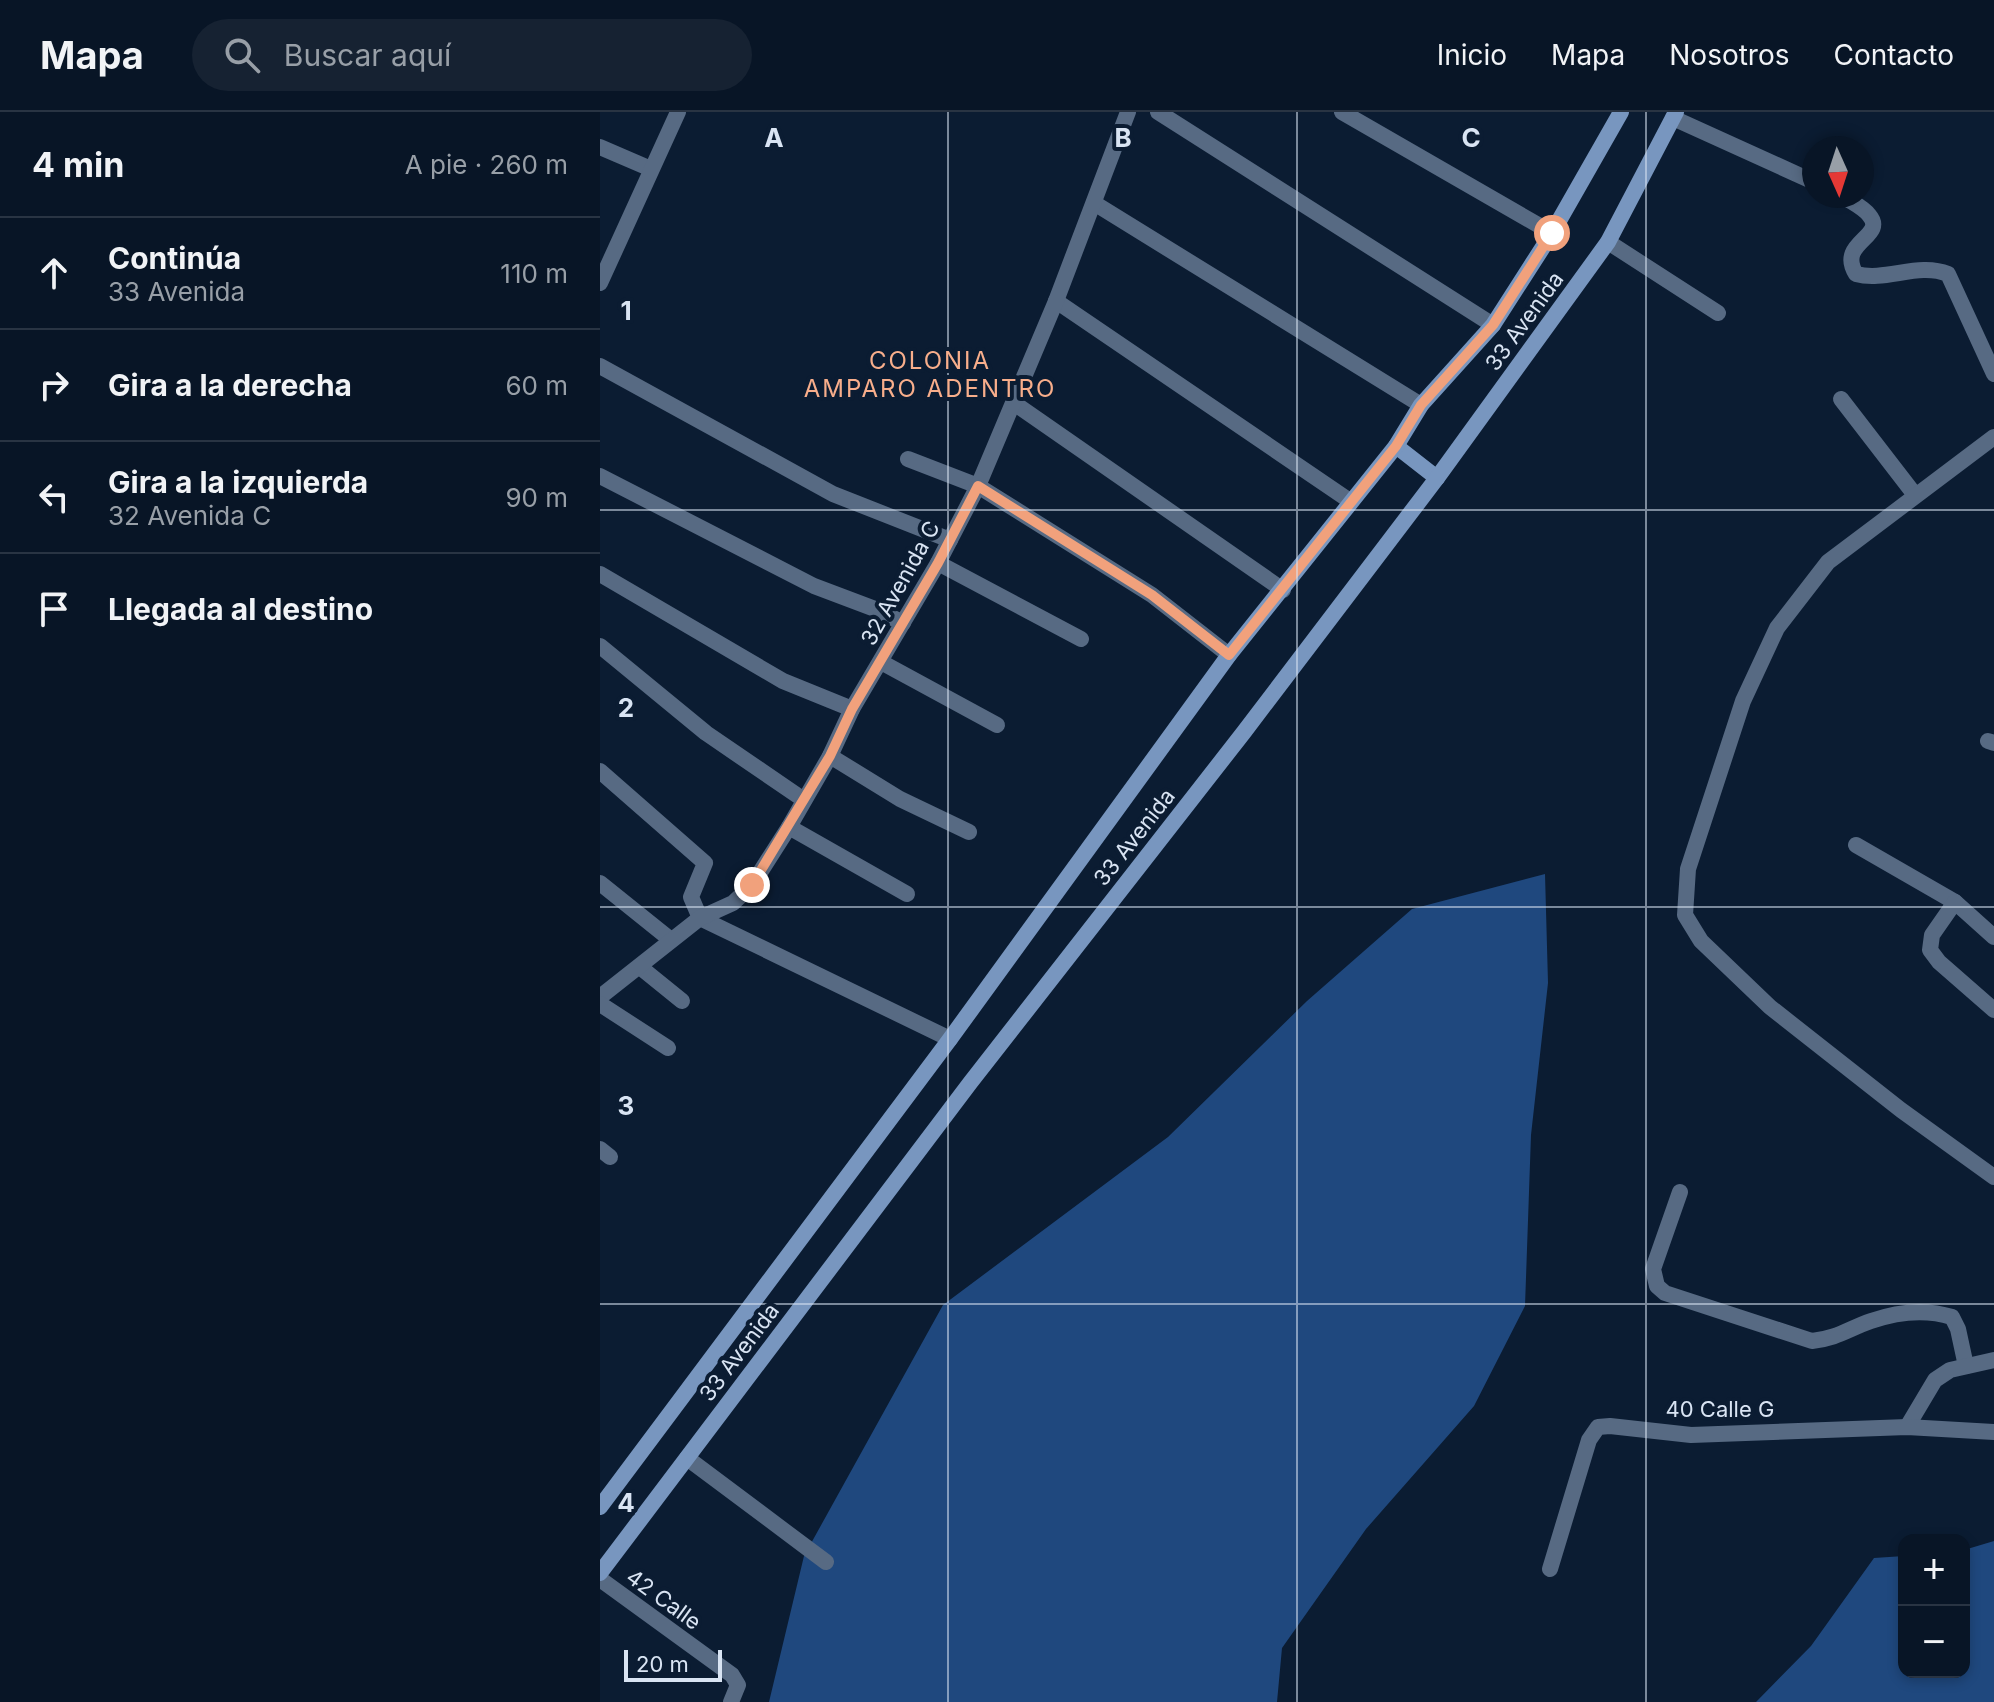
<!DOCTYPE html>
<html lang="es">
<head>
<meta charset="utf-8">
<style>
	body { margin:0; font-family:Inter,sans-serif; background:#162232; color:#f1f3f6 }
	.controls { position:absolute; right:24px; bottom:24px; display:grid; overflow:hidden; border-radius:16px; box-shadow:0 4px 12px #0003 }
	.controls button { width:72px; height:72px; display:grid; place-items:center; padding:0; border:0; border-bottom:2px solid #293443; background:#081526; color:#f1f3f6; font:40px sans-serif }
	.compass { position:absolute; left:1202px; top:24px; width:72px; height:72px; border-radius:50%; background:#081526; box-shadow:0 4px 12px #0003; rotate:177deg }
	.scale { position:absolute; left:24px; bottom:20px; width:98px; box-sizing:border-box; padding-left:8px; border:4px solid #d9e4f3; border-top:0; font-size:22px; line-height:28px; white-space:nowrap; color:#d9e4f3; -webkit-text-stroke:6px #0b1c32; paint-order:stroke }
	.stop { position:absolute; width:24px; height:24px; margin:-18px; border:6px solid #f1a17c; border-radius:50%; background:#fff }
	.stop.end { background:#f1a17c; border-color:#fff; box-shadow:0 2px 8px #0008 }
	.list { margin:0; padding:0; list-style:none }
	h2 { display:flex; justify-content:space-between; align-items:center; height:104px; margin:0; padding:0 32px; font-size:34px }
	h2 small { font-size:26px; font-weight:400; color:#989fa7 }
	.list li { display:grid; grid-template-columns:52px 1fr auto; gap:24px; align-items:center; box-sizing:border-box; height:112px; padding:0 32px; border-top:2px solid #293443 }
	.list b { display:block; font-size:30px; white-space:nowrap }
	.list p { margin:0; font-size:26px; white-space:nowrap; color:#989fa7 }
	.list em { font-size:26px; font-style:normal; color:#989fa7 }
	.icon { flex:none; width:44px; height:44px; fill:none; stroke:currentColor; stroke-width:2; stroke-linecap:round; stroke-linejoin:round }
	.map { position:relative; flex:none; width:1394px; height:1590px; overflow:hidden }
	header { display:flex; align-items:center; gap:48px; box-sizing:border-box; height:112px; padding:0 40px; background:#081526; border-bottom:2px solid #293443 }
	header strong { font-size:38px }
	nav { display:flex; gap:44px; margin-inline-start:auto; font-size:28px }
	.search { width:560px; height:72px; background:#162232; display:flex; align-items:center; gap:20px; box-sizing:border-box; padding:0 28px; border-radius:44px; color:#989fa7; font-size:30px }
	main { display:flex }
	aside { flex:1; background:#081526 }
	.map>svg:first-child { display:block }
	.forest { fill:#1f487e }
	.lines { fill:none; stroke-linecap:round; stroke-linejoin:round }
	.street { stroke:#576a83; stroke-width:16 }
	.secondary { stroke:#7896bf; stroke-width:16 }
	.route { stroke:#f1a17c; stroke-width:10 }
	.grid { fill:none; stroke:#d9e4f3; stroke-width:2; stroke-opacity:0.55 }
	.labels { text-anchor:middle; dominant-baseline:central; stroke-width:8; stroke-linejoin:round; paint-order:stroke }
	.street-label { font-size:22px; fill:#d9e4f3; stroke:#0b1c32 }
	.neighbourhood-label { font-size:24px; letter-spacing:2px; fill:#f8ae8b; stroke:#0b1c32 }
	.grid-label { font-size:26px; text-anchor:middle; font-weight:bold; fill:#d9e4f3; stroke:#0b1c32; stroke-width:8; stroke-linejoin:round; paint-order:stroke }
</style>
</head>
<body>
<header>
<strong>Mapa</strong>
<div class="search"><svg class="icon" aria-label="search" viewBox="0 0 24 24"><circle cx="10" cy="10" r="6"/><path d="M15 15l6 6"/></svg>Buscar aquí</div>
<nav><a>Inicio</a><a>Mapa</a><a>Nosotros</a><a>Contacto</a></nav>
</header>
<main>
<aside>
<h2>4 min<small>A pie · 260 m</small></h2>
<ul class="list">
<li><svg class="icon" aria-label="ahead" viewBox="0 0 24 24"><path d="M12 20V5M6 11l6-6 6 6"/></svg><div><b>Continúa</b><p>33 Avenida</p></div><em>110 m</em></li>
<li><svg class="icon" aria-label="right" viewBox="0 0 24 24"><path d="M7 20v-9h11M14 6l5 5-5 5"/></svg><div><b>Gira a la derecha</b></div><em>60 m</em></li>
<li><svg class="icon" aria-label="left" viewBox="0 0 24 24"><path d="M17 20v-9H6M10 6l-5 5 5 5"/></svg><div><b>Gira a la izquierda</b><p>32 Avenida C</p></div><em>90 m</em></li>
<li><svg class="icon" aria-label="arrive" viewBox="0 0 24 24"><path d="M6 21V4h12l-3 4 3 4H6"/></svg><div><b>Llegada al destino</b></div></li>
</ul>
</aside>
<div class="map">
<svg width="1394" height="1590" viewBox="0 0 1394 1590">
	<rect width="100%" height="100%" fill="#0b1c32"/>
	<g class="forest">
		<polygon points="945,762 948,871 931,1023 925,1194 874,1294 766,1417 682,1536 677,1590 169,1590 204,1444 343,1193 568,1025 707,889 812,797"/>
		<polygon points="1394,1429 1394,1590 1156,1590 1211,1534 1274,1446 1304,1444 1304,1560 1364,1560 1364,1438"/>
	</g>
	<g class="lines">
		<g class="street">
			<polyline points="558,0 893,213"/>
			<polyline points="742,0 952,121"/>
			<polyline points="1073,6 1214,70"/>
			<polyline points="0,35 51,57"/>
			<path d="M1243,84C1251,90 1263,95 1269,103C1288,125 1236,130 1256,162C1286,170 1318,150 1348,162L1394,262"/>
			<polyline points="494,91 821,293"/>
			<polyline points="1008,130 1118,201"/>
			<polyline points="0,171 78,0"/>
			<polyline points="456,189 750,389"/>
			<polyline points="0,254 233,382 350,428"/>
			<polyline points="1241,287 1315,383"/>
			<polyline points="414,291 683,478"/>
			<polyline points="1394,325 1228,450 1177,516 1143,589 1088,757 1085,803 1101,829 1170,895 1301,998 1394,1065"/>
			<polyline points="308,347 378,374 552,483 629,543"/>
			<polyline points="0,364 214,474 275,497 303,511"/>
			<polyline points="338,451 481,527"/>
			<polyline points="0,462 183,569 252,597"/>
			<polyline points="0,534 106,621 204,688"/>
			<polyline points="281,550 397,613"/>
			<polyline points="1388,629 1394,631"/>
			<polyline points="230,644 300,687 369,720"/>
			<polyline points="0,659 105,751 91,785 100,806 350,927"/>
			<polyline points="189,715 307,782"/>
			<polyline points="1256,733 1355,790 1394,825"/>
			<polyline points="0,771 71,828"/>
			<polyline points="1355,790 1332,823 1330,838 1339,850 1394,898"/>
			<polyline points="40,855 82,889"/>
			<polyline points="0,885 100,806 133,791 152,773 189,715 230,644 252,597 338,451 378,374 456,189 528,0"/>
			<polyline points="0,892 68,936"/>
			<polyline points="0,1037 10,1045"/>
			<path d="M1080,1080L1053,1157L1057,1174L1065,1181L1212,1229C1238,1226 1248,1217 1271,1209C1297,1200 1326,1197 1352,1205L1358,1217L1366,1254"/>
			<polyline points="1307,1315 1335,1268 1350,1258 1394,1248"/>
			<polyline points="87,1346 226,1450"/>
			<polyline points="950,1457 989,1328 998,1315 1010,1314 1091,1323 1307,1315 1394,1320"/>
			<polyline points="0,1467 132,1563 138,1573 131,1590"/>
		</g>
		<g class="secondary">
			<polyline points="796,334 837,366"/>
			<polyline points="0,1395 350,927 629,543 796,334 821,293 893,213 952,121 1021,0"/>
			<polyline points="0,1461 370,971 644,620 837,366 1008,130 1076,0"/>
		</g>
	</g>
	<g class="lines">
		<polyline class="route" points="152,773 230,644 252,597 338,451 378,374 552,483 629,543 796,334 821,293 893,213 952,121"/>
	</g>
	<path class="grid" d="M348,0V1590M697,0V1590M1046,0V1590M0,398H1394M0,795H1394M0,1192H1394"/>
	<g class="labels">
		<g class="street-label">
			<text transform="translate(924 209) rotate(-54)">33 Avenida</text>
			<text transform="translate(300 471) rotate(-61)">32 Avenida C</text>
			<text transform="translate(534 725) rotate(-52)">33 Avenida</text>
			<text transform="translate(139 1240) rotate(-53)">33 Avenida</text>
			<text x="1120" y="1297">40 Calle G</text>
			<text transform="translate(64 1487) rotate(36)">42 Calle</text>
		</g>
		<g class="neighbourhood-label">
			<text x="330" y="248">COLONIA<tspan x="330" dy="28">AMPARO ADENTRO</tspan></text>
		</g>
	</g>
	<g class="grid-label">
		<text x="174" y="35">A</text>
		<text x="523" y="35">B</text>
		<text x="871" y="35">C</text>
		<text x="26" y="208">1</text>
		<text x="26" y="605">2</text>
		<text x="26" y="1003">3</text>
		<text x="26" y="1400">4</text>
	</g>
</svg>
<div class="controls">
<button>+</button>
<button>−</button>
</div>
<svg class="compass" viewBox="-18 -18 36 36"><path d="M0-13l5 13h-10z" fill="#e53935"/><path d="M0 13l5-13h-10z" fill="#989fa7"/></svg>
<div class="scale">20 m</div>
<div class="stop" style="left:952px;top:121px"></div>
<div class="stop end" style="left:152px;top:773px"></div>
</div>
</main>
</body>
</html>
